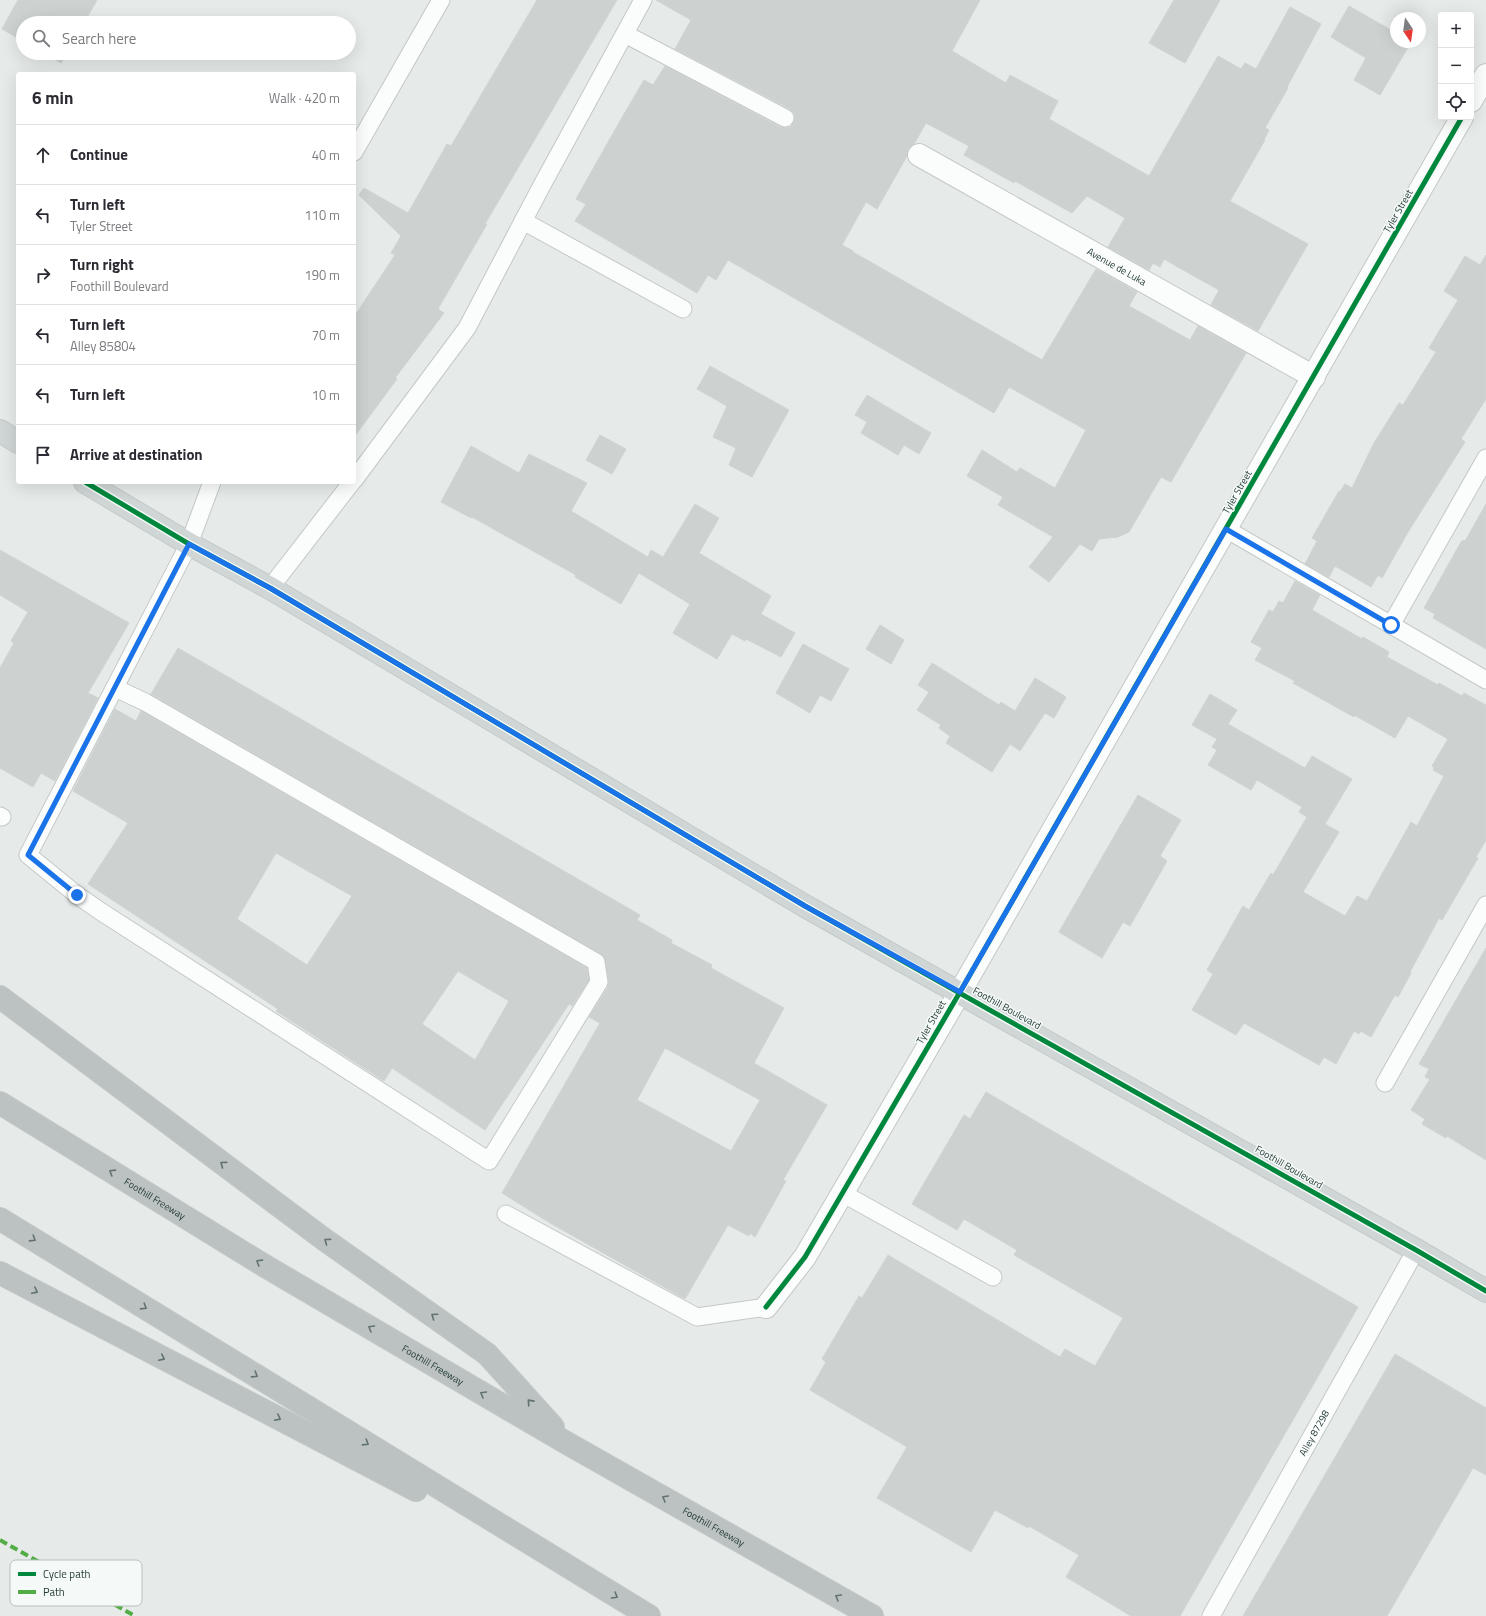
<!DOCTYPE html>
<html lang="en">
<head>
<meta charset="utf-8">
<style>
	body { margin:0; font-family:"Titillium Web",sans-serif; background:#f7f7f7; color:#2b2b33 }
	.controls { position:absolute; right:12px; top:12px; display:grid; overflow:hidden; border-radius:4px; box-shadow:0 4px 16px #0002 }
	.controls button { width:36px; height:36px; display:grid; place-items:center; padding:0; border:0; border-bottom:1px solid #e1e1e2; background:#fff; color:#2b2b33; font:20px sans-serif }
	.compass { position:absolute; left:1390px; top:12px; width:36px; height:36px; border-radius:50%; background:#fff; box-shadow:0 4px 16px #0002; rotate:167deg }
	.stop { position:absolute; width:12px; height:12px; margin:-9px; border:3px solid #1a73e8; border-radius:50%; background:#fff }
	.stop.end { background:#1a73e8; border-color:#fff; box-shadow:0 1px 4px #0008 }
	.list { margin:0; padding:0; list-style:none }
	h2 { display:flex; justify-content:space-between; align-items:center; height:52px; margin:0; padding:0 16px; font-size:17px }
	h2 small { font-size:13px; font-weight:400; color:#7c7c81 }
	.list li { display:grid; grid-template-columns:26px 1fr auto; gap:12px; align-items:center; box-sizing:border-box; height:60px; padding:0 16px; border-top:1px solid #e1e1e2 }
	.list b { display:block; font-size:15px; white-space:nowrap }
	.list p { margin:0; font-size:13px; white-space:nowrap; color:#7c7c81 }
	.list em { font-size:13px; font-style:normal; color:#7c7c81 }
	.icon { flex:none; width:22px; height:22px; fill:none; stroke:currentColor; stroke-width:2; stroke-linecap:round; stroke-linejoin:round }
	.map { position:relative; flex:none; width:1486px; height:1616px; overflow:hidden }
	.search { position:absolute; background:#fff; box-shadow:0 4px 16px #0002; left:16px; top:16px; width:340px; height:44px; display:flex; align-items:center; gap:10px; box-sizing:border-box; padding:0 14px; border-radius:22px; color:#7c7c81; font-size:15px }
	.panel { position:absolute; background:#fff; box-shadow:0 4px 16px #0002; left:16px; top:72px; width:340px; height:412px; border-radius:4px }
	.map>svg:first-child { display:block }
	.building { fill:#cdd2d0; stroke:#cfd4d2; fill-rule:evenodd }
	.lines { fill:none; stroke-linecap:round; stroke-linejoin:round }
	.lane-casing { stroke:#c3c8c6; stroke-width:19 }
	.street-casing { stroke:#c3c8c6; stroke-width:24 }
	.primary-casing { stroke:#c2cac8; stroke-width:24 }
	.highway-casing { stroke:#c2cac8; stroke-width:24 }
	.lane { stroke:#fbfcfc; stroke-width:17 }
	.street { stroke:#fbfcfc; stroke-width:22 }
	.primary { stroke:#cfd6d5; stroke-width:22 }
	.highway { stroke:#bcc2c2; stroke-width:22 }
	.quiet { stroke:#53ad46; stroke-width:4; stroke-dasharray:8 4; stroke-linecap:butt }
	.cycleway-casing { stroke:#f5f9f7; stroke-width:8 }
	.cycleway { stroke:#00873e; stroke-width:5 }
	.oneway { stroke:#617270 }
	.route { stroke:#1a73e8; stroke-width:5 }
	.labels { text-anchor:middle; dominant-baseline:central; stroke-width:3; stroke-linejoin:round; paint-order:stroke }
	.street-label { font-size:10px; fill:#253d3a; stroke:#f5f9f7 }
	.key { fill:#f5f9f7; stroke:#b7c1be; stroke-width:1 }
	.key-label { font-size:11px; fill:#253d3a }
</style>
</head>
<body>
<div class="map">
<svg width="1486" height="1616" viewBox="0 0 1486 1616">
	<rect width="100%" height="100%" fill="#e6ebe9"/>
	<g class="building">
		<polygon points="18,0 97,0 84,23 23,23 23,41 2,29"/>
		<polygon points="537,0 617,0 485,224 487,224 438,309 444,313 395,378 397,379 354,437 354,317 395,255 391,253 401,236 359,195 364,188 408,213 447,144 451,146"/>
		<polygon points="656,0 980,0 952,51 1006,83 1010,75 1058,101 1049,119 1149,176 1218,56 1241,69 1245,63 1256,69 1290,7 1321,24 1287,87 1288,88 1265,128 1269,130 1264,140 1265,140 1230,201 1308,244 1258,331 1211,305 1219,290 1176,266 1164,259 1160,267 1153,263 1149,270 1108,247 1125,218 1087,196 1072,213 1015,181 1014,183 964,155 969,146 926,123 914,144 908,149 907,156 877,209 866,202 842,245 853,251 853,252 1042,360 1096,269 1137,292 1129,306 1190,340 1198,326 1246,353 1171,482 1161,477 1129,532 1118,537 1099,539 1092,551 1080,544 1049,582 1029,567 1053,537 998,505 1003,497 967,476 982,450 1017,472 1020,468 1055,488 1086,430 1009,387 994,413 728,260 716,280 708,275 697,293 575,221 586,204 576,199 620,121 644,80 653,85 665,66 780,127 785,128 790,127 794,122 795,117 794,113 790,109 675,49 691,20"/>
		<polygon points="1174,0 1220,0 1185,63 1149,43"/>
		<polygon points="1349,6 1396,33 1396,42 1411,42 1380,95 1354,80 1366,58 1331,37"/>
		<polygon points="43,53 67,53 61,63"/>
		<polygon points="1486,255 1486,399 1461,439 1465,442 1408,532 1382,578 1378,575 1371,587 1335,566 1329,577 1305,564 1317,541 1312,538 1339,491 1340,492 1345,484 1352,488 1374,443 1399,403 1403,405 1436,352 1429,348 1458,300 1444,291 1465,256 1480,265"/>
		<polygon points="710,366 789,410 752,477 729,465 736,448 713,437 727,406 697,389"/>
		<polygon points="867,395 931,433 919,454 904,445 898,455 861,433 867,422 855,415"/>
		<polygon points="600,435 626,449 612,474 586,460"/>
		<polygon points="471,446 519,473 529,454 587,483 571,511 648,557 651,550 663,557 695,504 719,518 699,553 771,596 761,614 795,633 781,657 746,639 745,641 732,634 717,659 673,633 690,604 639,573 645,562 621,604 575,577 576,575 472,517 471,518 441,502"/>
		<polygon points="1486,504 1486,649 1433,618 1435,614 1424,608 1461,542 1463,540 1465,541"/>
		<polygon points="0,550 129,623 88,693 98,698 55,781 41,773 33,787 0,768 0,668 14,643 11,641 28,612 0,595"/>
		<polygon points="1295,581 1320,595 1312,610 1362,639 1363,637 1389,652 1387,657 1438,685 1439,683 1462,696 1464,693 1486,705 1486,840 1476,857 1478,858 1442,920 1439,918 1410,972 1411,973 1398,997 1395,995 1371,1037 1361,1031 1359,1034 1354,1031 1336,1064 1324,1057 1319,1065 1244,1023 1236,1035 1192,1010 1213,974 1207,970 1243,906 1249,910 1271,873 1273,875 1307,817 1299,812 1302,807 1257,780 1251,790 1208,765 1217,750 1212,747 1217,739 1192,725 1210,694 1237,710 1228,724 1305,768 1312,756 1352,779 1325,824 1339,832 1303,892 1345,916 1357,896 1367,901 1411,822 1417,826 1444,776 1433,770 1434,768 1432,766 1448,739 1408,716 1395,738 1354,715 1354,717 1293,683 1295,681 1255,660 1262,648 1251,642 1269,610 1273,612 1279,601 1283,603"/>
		<polygon points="880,625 904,640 891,664 866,649"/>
		<polygon points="803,644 849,669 831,701 820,695 810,713 776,693"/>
		<path d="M178,648L640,915L637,920L672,940L671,943L712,965L711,968L784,1008L754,1063L827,1105L783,1180L786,1181L755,1237L750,1233L749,1236L728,1225L685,1299L550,1223L502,1193L600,1023L589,1017L608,987L609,981L604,956L151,694ZM665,1048L760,1100L731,1151L637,1100Z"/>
		<polygon points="932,663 999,705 1001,702 1015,711 1035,678 1066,697 1054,718 1045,713 1020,751 1010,744 992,772 946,743 950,736 939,728 941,725 917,710 929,692 918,685"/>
		<path d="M115,709L136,721L141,711L587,968L589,980L572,1006L569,1004L485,1130L392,1068L384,1081L276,1011L278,1009L88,884L128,823L73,791ZM276,853L352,896L307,965L237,919ZM458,971L509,1001L475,1060L422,1024Z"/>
		<polygon points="1138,795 1181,820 1160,856 1167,861 1130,926 1123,922 1102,958 1059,932"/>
		<polygon points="1486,948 1486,1160 1447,1136 1446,1138 1422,1124 1425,1119 1411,1110 1430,1079 1425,1077 1429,1069 1419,1064"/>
		<polygon points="986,1092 1049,1129 1358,1307 1180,1616 1131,1616 1066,1577 1079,1555 1029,1526 1028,1528 995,1510 971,1552 877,1498 907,1447 810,1390 826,1362 822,1359 859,1296 862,1298 888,1255 1060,1357 1065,1349 1095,1366 1123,1318 1014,1255 1017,1250 964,1219 957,1230 912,1204 964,1115 970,1119"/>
		<polygon points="1395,1354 1486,1408 1486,1475 1473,1468 1387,1616 1243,1616"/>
	</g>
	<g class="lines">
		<g class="lane-casing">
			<g id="lane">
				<polyline points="625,34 785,118"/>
				<polyline points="354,152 441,0"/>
				<polyline points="523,221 683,309"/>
				<polyline points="354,480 467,328 541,187 643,0"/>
				<polyline points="1226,529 1486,680"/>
				<polyline points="270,588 352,482"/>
				<polyline points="1391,625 1486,458"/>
				<polyline points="115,688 145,702 596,962 599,982 489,1161 100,911 77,895 28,855 189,544 212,482"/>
				<polyline points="0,816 2,817"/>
				<polyline points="1385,1083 1486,905"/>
				<polyline points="842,1193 993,1277"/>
				<polyline points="506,1214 697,1317 766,1307"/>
				<path id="s1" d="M1211,1616L1416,1250"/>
			</g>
		</g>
		<g class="street-casing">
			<g id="street">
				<polyline points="1471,101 1486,75"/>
				<path id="s2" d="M919,155L1314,377"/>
				<polyline points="766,1307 805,1257 960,992 1462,117"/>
			</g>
		</g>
		<g class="primary-casing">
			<g id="primary">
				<polyline points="0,431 18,442"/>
				<polyline points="85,482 189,544 270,588 805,906 1416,1250 1486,1291"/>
			</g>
		</g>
		<g class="highway-casing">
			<g id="highway">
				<polyline points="0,997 325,1240 487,1354 553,1427"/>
				<path id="s3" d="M0,1103L265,1266L565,1442L872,1616"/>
				<polyline points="0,1219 649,1616"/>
				<polyline points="0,1273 416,1490"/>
			</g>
		</g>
		<use href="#lane" class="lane"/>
		<use href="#street" class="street"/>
		<use href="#primary" class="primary"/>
		<use href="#highway" class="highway"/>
		<polyline class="quiet" points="0,1540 135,1616"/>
		<g class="cycleway-casing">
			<g id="cycleway">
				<polyline points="85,482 189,544 270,588 805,906 1416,1250 1486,1291"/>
				<polyline points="766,1307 805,1257 960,992 1462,117"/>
			</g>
		</g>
		<use href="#cycleway" class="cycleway"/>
	</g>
	<defs><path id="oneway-chevron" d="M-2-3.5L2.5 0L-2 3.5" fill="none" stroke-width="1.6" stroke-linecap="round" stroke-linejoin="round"/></defs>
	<g class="oneway">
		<use href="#oneway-chevron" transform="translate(223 1164) rotate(-143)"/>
		<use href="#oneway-chevron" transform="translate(112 1172) rotate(-148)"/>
		<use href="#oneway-chevron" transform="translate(33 1239) rotate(32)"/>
		<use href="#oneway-chevron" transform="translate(327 1241) rotate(-144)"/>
		<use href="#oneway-chevron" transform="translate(259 1262) rotate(-148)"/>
		<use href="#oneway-chevron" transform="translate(35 1291) rotate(27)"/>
		<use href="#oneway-chevron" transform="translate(144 1307) rotate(32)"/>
		<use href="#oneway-chevron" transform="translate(434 1316) rotate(-145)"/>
		<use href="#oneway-chevron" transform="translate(371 1328) rotate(-150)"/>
		<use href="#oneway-chevron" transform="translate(162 1358) rotate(27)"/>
		<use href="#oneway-chevron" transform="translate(255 1375) rotate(32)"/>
		<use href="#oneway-chevron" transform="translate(483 1394) rotate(-150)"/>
		<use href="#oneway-chevron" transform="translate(530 1402) rotate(-132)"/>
		<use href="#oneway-chevron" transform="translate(278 1418) rotate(27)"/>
		<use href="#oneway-chevron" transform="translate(366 1443) rotate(32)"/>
		<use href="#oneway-chevron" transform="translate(665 1498) rotate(-150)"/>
		<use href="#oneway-chevron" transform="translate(615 1596) rotate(31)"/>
		<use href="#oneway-chevron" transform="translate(838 1597) rotate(-150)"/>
	</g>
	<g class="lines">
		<polyline class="route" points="77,895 28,855 189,544 270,588 805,906 960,992 1226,529 1391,625"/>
	</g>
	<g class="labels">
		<g class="street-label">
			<text transform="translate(1398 211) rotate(-60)">Tyler Street</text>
			<text stroke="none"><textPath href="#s2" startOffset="227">Avenue de Luka</textPath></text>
			<text transform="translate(1237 492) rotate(-60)">Tyler Street</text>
			<text transform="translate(1007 1008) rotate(29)">Foothill Boulevard</text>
			<text transform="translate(931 1022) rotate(-60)">Tyler Street</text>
			<text transform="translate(1289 1167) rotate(30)">Foothill Boulevard</text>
			<text stroke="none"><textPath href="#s3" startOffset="182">Foothill Freeway</textPath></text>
			<text stroke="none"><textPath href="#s3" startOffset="506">Foothill Freeway</textPath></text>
			<text stroke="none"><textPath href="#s1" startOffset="210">Alley 87298</textPath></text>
			<text stroke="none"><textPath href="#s3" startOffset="830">Foothill Freeway</textPath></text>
		</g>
	</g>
	<rect x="10" y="1560" width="132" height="46" rx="6" class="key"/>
	<rect x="18" y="1572" width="18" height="4" fill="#00873e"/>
	<rect x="18" y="1590" width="18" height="4" fill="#53ad46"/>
	<g class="key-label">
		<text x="43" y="1578">Cycle path</text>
		<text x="43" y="1596">Path</text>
	</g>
</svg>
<div class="controls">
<button>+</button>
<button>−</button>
<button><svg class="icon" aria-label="locate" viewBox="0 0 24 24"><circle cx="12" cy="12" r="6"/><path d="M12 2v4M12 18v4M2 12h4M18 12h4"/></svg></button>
</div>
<svg class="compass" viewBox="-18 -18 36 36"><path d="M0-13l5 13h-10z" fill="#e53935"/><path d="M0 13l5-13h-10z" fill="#7c7c81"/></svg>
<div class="stop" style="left:1391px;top:625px"></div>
<div class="stop end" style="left:77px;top:895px"></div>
<div class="search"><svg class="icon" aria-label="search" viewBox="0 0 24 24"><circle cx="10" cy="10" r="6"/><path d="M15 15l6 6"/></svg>Search here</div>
<section class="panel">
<h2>6 min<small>Walk · 420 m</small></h2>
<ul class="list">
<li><svg class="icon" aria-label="ahead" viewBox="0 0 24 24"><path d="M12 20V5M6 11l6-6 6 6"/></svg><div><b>Continue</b></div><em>40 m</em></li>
<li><svg class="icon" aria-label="left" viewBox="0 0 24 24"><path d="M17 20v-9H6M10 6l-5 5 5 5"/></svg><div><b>Turn left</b><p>Tyler Street</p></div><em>110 m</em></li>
<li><svg class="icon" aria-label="right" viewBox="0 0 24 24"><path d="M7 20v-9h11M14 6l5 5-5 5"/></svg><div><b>Turn right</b><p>Foothill Boulevard</p></div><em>190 m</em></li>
<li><svg class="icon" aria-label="left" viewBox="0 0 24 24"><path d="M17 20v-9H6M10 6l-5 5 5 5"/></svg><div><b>Turn left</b><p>Alley 85804</p></div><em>70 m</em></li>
<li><svg class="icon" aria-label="left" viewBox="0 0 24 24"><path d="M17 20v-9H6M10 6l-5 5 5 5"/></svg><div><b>Turn left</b></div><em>10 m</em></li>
<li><svg class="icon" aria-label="arrive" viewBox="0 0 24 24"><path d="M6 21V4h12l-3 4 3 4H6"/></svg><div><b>Arrive at destination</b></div></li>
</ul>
</section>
</div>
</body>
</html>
